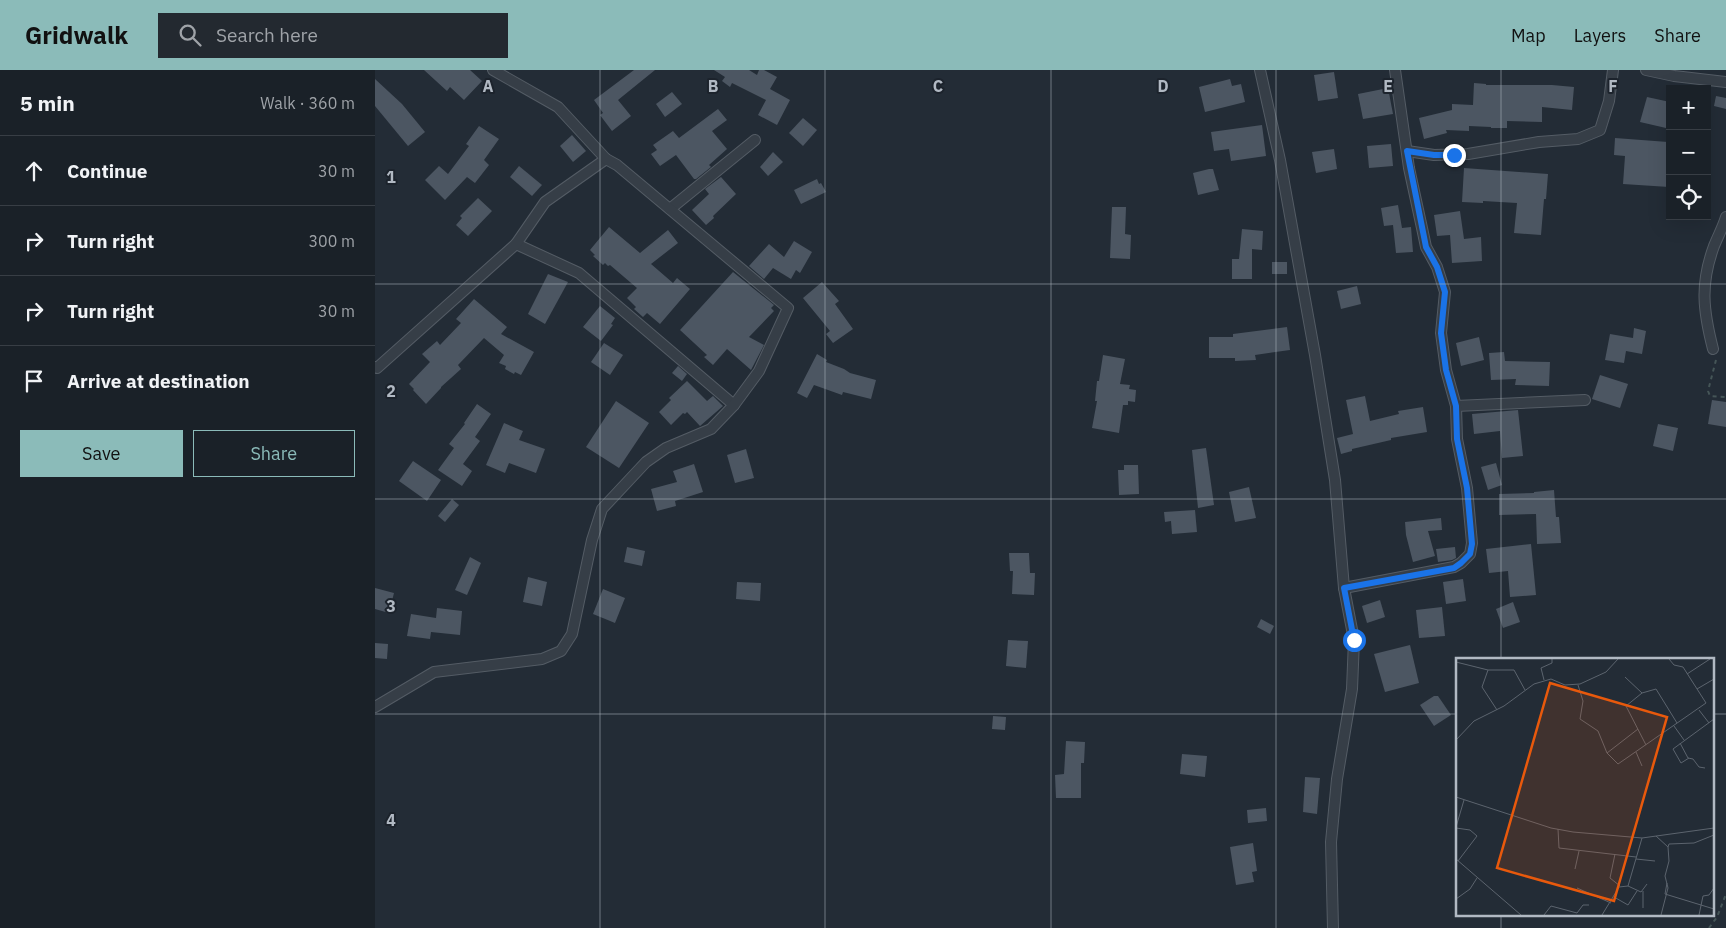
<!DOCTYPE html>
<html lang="en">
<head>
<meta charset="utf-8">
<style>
	body { margin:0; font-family:"IBM Plex Sans",sans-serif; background:#232930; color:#f1f3f6 }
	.controls { position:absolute; right:15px; top:15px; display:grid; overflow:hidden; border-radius:0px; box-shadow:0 5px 20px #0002 }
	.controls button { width:45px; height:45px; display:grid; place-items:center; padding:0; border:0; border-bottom:1px solid #383e45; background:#1a2128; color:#f1f3f6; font:25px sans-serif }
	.stop { position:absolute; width:15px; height:15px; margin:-11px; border:4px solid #1a73e8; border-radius:50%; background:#fff }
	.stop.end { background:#1a73e8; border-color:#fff; box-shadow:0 1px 5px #0008 }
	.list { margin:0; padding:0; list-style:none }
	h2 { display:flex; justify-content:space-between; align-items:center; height:65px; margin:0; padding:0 20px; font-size:21px }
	h2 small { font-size:16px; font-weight:400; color:#9fa3a8 }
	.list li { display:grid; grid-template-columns:32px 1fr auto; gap:15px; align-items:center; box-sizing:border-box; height:70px; padding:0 20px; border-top:1px solid #383e45 }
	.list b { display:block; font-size:19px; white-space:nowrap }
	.list em { font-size:16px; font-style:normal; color:#9fa3a8 }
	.actions { display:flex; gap:10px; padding:15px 20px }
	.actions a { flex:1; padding:11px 0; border:1px solid #8bbbb9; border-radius:0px; text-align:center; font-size:18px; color:#8bbbb9 }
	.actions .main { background:#8bbbb9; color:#111 }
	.icon { flex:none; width:28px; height:28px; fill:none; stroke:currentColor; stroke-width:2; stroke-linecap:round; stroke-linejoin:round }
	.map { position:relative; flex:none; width:1351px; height:858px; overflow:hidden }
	header { display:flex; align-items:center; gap:30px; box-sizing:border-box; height:70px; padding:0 25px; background:#8bbbb9; color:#111 }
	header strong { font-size:24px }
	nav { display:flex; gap:28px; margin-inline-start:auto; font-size:18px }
	.search { width:350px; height:45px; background:#232930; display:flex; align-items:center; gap:12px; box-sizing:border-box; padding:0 18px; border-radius:0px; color:#9fa3a8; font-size:19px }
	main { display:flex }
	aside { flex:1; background:#1a2128 }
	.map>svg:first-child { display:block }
	.building { fill:#4c5662 }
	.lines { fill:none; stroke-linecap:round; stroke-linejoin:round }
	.street-casing { stroke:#545c65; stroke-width:12 }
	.path { stroke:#455557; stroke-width:2; stroke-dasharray:4 4; stroke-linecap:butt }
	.street { stroke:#363e47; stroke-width:10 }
	.route { stroke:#1a73e8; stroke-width:6 }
	.grid { fill:none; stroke:#b1b9c3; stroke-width:1; stroke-opacity:0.55 }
	.inset-road { fill:none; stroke:#5c646e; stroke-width:1 }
	.view { fill:#e8590c; fill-opacity:0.15; stroke:#e8590c; stroke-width:2.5 }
	.inset-edge { fill:none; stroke:#b1b9c3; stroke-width:2.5 }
	.grid-label { font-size:16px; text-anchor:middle; font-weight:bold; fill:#b1b9c3; stroke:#1c232c; stroke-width:4; stroke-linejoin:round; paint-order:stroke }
</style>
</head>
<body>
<header>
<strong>Gridwalk</strong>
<div class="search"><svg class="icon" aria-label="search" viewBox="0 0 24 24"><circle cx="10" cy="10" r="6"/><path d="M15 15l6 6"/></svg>Search here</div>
<nav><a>Map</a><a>Layers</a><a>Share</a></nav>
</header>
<main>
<aside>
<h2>5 min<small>Walk · 360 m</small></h2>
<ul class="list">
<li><svg class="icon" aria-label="ahead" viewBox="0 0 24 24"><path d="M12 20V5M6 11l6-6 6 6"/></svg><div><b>Continue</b></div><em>30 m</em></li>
<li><svg class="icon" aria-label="right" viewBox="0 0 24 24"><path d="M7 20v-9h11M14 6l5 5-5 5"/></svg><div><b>Turn right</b></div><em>300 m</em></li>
<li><svg class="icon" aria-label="right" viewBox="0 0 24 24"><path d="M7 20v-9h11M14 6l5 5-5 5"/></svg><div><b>Turn right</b></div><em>30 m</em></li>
<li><svg class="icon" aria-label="arrive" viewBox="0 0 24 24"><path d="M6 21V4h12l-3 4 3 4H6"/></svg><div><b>Arrive at destination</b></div></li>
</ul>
<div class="actions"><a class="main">Save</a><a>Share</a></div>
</aside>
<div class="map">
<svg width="1351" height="858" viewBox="0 0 1351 858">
	<rect width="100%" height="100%" fill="#232c36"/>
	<g class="building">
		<polygon points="49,0 95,0 107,11 89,30 75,17 72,21"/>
		<polygon points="259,0 280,0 243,30 256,46 237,61 225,45 228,43 219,30"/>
		<polygon points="339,0 374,0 382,5 384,0 389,0 402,7 395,19 415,30 402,55 383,45 391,30 357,13 355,17 347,11 350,7"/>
		<polygon points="959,2 963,28 943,31 939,5"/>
		<polygon points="0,9 27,34 50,62 33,76 0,36"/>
		<polygon points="855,9 857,16 866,14 870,32 830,42 824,17"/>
		<polygon points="1099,13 1111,14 1111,15 1177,15 1199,17 1197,40 1167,37 1167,52 1132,51 1132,58 1116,58 1116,57 1094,56 1094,61 1071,60 1072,63 1049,69 1044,48 1077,40 1077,34 1098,35"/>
		<polygon points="1013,18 1018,44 988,49 983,24"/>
		<polygon points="297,22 307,34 290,47 281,34"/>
		<polygon points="1341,26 1351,28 1351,39 1339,36"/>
		<polygon points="1272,27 1295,32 1295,43 1291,58 1265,52"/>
		<polygon points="343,39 352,50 337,61 352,79 334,95 336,97 321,109 319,109 301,85 285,96 276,84 282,80 278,75 298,61 304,68"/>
		<polygon points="428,48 442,60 428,76 414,63"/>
		<polygon points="887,55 891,86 856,91 854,79 839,81 836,62"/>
		<polygon points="104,56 124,69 109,90 114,95 100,113 92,107 70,130 50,110 64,96 73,104 94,76 91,74"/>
		<polygon points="197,65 211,81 198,92 185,76"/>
		<polygon points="1240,68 1293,72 1291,94 1295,95 1294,117 1248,114 1250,86 1239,85"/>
		<polygon points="1016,74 1018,96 994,98 992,76"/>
		<polygon points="959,79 962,99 941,103 937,82"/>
		<polygon points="398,82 408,92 393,106 385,97"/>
		<polygon points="144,96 167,115 157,126 135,107"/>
		<polygon points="1089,98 1173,104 1171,129 1169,129 1166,165 1139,163 1142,133 1108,131 1108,133 1087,132"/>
		<polygon points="834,99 838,99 844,120 823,125 818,103"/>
		<polygon points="346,107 361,124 338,146 339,148 331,155 317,140 334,124 330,119"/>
		<polygon points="442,109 444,114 446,113 451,122 426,134 419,120"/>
		<polygon points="103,128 117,141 93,166 81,155 87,148 85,146"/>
		<polygon points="1023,135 1027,158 1036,157 1038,182 1021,183 1018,155 1009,156 1006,138"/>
		<polygon points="737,137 751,137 750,164 756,165 755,189 735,188"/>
		<polygon points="1085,141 1089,169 1106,167 1107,191 1077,193 1075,165 1062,166 1059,145"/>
		<polygon points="234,157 265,183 293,160 303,173 276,194 298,213 302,208 315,219 285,254 272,243 268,247 259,239 261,237 252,228 262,218 235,195 233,196 230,193 228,195 218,186 220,185 215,180"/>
		<polygon points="867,159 888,161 887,180 877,179 877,209 857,209 857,189 864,189"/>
		<polygon points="419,171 437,182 425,203 421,200 416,209 398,198 389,209 374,196 394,174 409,187"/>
		<rect x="897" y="192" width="15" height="12"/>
		<polygon points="358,202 399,235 396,238 399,241 374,267 389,275 376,300 352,279 338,295 329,287 332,285 305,260"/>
		<polygon points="173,204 193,212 170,254 153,244"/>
		<polygon points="447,212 464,231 460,234 478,259 458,273 451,264 455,261 428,228"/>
		<polygon points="982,216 986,234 966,239 962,221"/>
		<polygon points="99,229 132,257 126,264 159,282 146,305 140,302 139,304 130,299 131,296 124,293 129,285 109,268 83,295 86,299 66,317 66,318 51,334 38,320 39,319 34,314 55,292 47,284 62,271 65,275 86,253 81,249"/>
		<polygon points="225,236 240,248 236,254 238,255 226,271 208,257"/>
		<polygon points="912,257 915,280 880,285 881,290 860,291 860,288 834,288 834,267 858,267 858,264"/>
		<polygon points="1259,258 1271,261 1267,284 1251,281 1249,293 1230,290 1235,264 1258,268"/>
		<polygon points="1104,267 1109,290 1086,296 1081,273"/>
		<polygon points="229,273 248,285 235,305 216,292"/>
		<polygon points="1129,282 1130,291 1175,292 1174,316 1140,315 1141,309 1116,310 1114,283"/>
		<polygon points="442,284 452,290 451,292 469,299 475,303 501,310 496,329 468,322 467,325 439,315 432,328 422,323"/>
		<polygon points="728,285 750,289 745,314 755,315 754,319 761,320 760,332 753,331 753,335 748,335 744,363 717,358 722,331 720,331 722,311 724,311"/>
		<polygon points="303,296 312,304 307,311 297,303"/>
		<polygon points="1225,305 1253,314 1245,338 1217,329"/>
		<polygon points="312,311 332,331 338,326 348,336 325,356 312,342 310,344 308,343 296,355 284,342 296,330 294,328"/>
		<polygon points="990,326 995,351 1024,344 1023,341 1048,337 1052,362 1016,368 1016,370 977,379 977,381 966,384 962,368 978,364 971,330"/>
		<polygon points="1337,330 1351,332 1351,357 1333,354"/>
		<polygon points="241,331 274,353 244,398 211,377"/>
		<polygon points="102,334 116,344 100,367 105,371 88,394 97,401 87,416 63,400 79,378 74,374 90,354 89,353"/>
		<polygon points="1143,340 1148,386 1127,388 1125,361 1099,364 1097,344"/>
		<polygon points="129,353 148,361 144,370 170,379 161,403 134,393 130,403 111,395"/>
		<polygon points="1283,354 1303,358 1298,381 1278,376"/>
		<polygon points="831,378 839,435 823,438 817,380"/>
		<polygon points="371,379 379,408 360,413 352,385"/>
		<polygon points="38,391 66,410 52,431 24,411"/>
		<polygon points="1121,393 1127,415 1113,420 1106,397"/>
		<polygon points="319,394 328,422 300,431 301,436 282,441 276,419 302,412 298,401"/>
		<polygon points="749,395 763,395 764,424 744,425 743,400 749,400"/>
		<polygon points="874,417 881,448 860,452 854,422"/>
		<polygon points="1179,420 1181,447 1184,447 1186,473 1162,474 1161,444 1124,445 1124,424 1159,423 1159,422"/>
		<polygon points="77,429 84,435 70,452 63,446"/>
		<polygon points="820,440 822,462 797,464 796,451 790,452 789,442"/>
		<polygon points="1066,448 1067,460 1053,461 1060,486 1038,492 1031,465 1030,452"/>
		<polygon points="1156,474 1161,525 1135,527 1133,501 1114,503 1111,479"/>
		<polygon points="252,477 270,481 267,496 249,492"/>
		<polygon points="1080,477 1081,488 1077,490 1063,492 1061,479"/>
		<polygon points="634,483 654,483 655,503 660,503 659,525 637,524 638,501 635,501"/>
		<polygon points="95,487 106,493 92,525 80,520"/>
		<polygon points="153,507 172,512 167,536 148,532"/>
		<polygon points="1088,509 1091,531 1071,534 1068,512"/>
		<polygon points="362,512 386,513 385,531 361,529"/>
		<polygon points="0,518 19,523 14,543 0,539"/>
		<polygon points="228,519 250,528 240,553 218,544"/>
		<polygon points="1005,530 1010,547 992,553 987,536"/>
		<polygon points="1138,532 1145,552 1128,558 1121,539"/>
		<polygon points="1067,537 1070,566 1044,568 1041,540"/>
		<polygon points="62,538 87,541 85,565 56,562 55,569 32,566 36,544 61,548"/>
		<polygon points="886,549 899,556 895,564 882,557"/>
		<polygon points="633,570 653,571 651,598 631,596"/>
		<polygon points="0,573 13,574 12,589 0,588"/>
		<polygon points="1035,575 1044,613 1010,622 999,584"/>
		<polygon points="1059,626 1063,626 1076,645 1059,656 1045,635"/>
		<polygon points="618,646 631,647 630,660 617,659"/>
		<polygon points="691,671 710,672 709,693 706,693 706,728 681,728 680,705 689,704"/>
		<polygon points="807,684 832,686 830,707 805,704"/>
		<polygon points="930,707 945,708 942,744 928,742"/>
		<polygon points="891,738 892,751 873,753 872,740"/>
		<polygon points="878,773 882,801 877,802 879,812 861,815 855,777"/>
	</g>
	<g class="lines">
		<g class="street-casing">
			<g id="street">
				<polyline points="885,0 905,90 940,285 960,410 969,518 979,570 977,619 962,709 956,772 958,858"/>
				<polyline points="1271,0 1299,6 1351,12"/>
				<polyline points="1032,81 1059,85 1093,84 1164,72 1203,69 1225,60 1234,31 1238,0"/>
				<polyline points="295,139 380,70"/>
				<polyline points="141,174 204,203 359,335"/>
				<path d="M1338,279C1328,240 1325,214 1339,176C1343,166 1348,157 1351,147"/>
				<polyline points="0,297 2,298 141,174 170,132 231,89"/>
				<polyline points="1081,336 1210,330"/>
				<polyline points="969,518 1079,497 1086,493 1095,484 1097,473 1092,418 1082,369 1081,336 1071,300 1066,263 1070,222 1062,197 1051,177 1047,158 1034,98 1020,0"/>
				<polyline points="0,637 59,602 167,589 186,581 197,564 217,470 227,439 271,392 291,378 336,359 359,335 384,301 413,238 242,95 231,89 183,37 118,0"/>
			</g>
		</g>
		<g class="path">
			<polyline points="1341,290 1333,321 1335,326 1351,327"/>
			<polyline points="1334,858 1342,847 1351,824"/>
		</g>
		<use href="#street" class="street"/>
	</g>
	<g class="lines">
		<polyline class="route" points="979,570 969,518 1079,498 1086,493 1095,484 1097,474 1092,418 1082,369 1081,336 1071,300 1066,263 1070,222 1062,197 1051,177 1032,81 1059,85 1079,85"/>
	</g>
	<path class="grid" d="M225,0V858M450,0V858M676,0V858M901,0V858M1126,0V589M0,214H1351M0,429H1351M0,644H1082M1337,644H1351M1126,844V858"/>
	<g transform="translate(1081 588)">
		<rect width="258" height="258" fill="#232c36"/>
		<path class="inset-road" d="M0,4L32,12H58L69,32M32,12L26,29L41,52M231,16L254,1M169,19L186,35M88,22L85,10L96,5V1M122,27L127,43L124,61L142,73L151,95L162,106L250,45L227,9L218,7L213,1M241,31L258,21M243,52L253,65M218,68L228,82M0,82L18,63L48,48L78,26L95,21L109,27L124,26L150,14L162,1M224,85L232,100L237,101L243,109L249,110M190,87L170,48L186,35L200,31L221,65M180,94L186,108M151,95L182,71M233,100L225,105L217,91L258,61M0,139L95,170L117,174L186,180L258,170M0,169L8,142M0,170L14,172L21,178L2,203M102,171L103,190L180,199M200,178L212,189L213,203L209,218L212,230L205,257M212,189L213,186L238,185L258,177M159,196L154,220L164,228M0,201L65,257M180,201L199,203M119,211L123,193M211,225L209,236L258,251M172,228L185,234L191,226M121,230L155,245M158,239L172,247L181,233M0,241L14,231L21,220M187,250V233M88,257L95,248L121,255L127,247H133M146,257L163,229L172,228L186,180M243,257L247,238L253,237L258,230"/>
		<path class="view" d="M94,25L211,59L158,243L41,210Z"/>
		<rect width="258" height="258" class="inset-edge"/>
	</g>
	<g class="grid-label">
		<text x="113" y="22">A</text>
		<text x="338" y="22">B</text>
		<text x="563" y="22">C</text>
		<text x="788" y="22">D</text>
		<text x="1013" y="22">E</text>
		<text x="1238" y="22">F</text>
		<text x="16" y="113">1</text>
		<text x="16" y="327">2</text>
		<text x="16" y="542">3</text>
		<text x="16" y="756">4</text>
	</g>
</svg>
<div class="controls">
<button>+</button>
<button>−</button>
<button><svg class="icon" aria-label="locate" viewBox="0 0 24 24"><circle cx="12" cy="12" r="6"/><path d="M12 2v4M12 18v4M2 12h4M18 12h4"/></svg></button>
</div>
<div class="stop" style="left:979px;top:570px"></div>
<div class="stop end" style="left:1079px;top:85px"></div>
</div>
</main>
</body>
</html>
